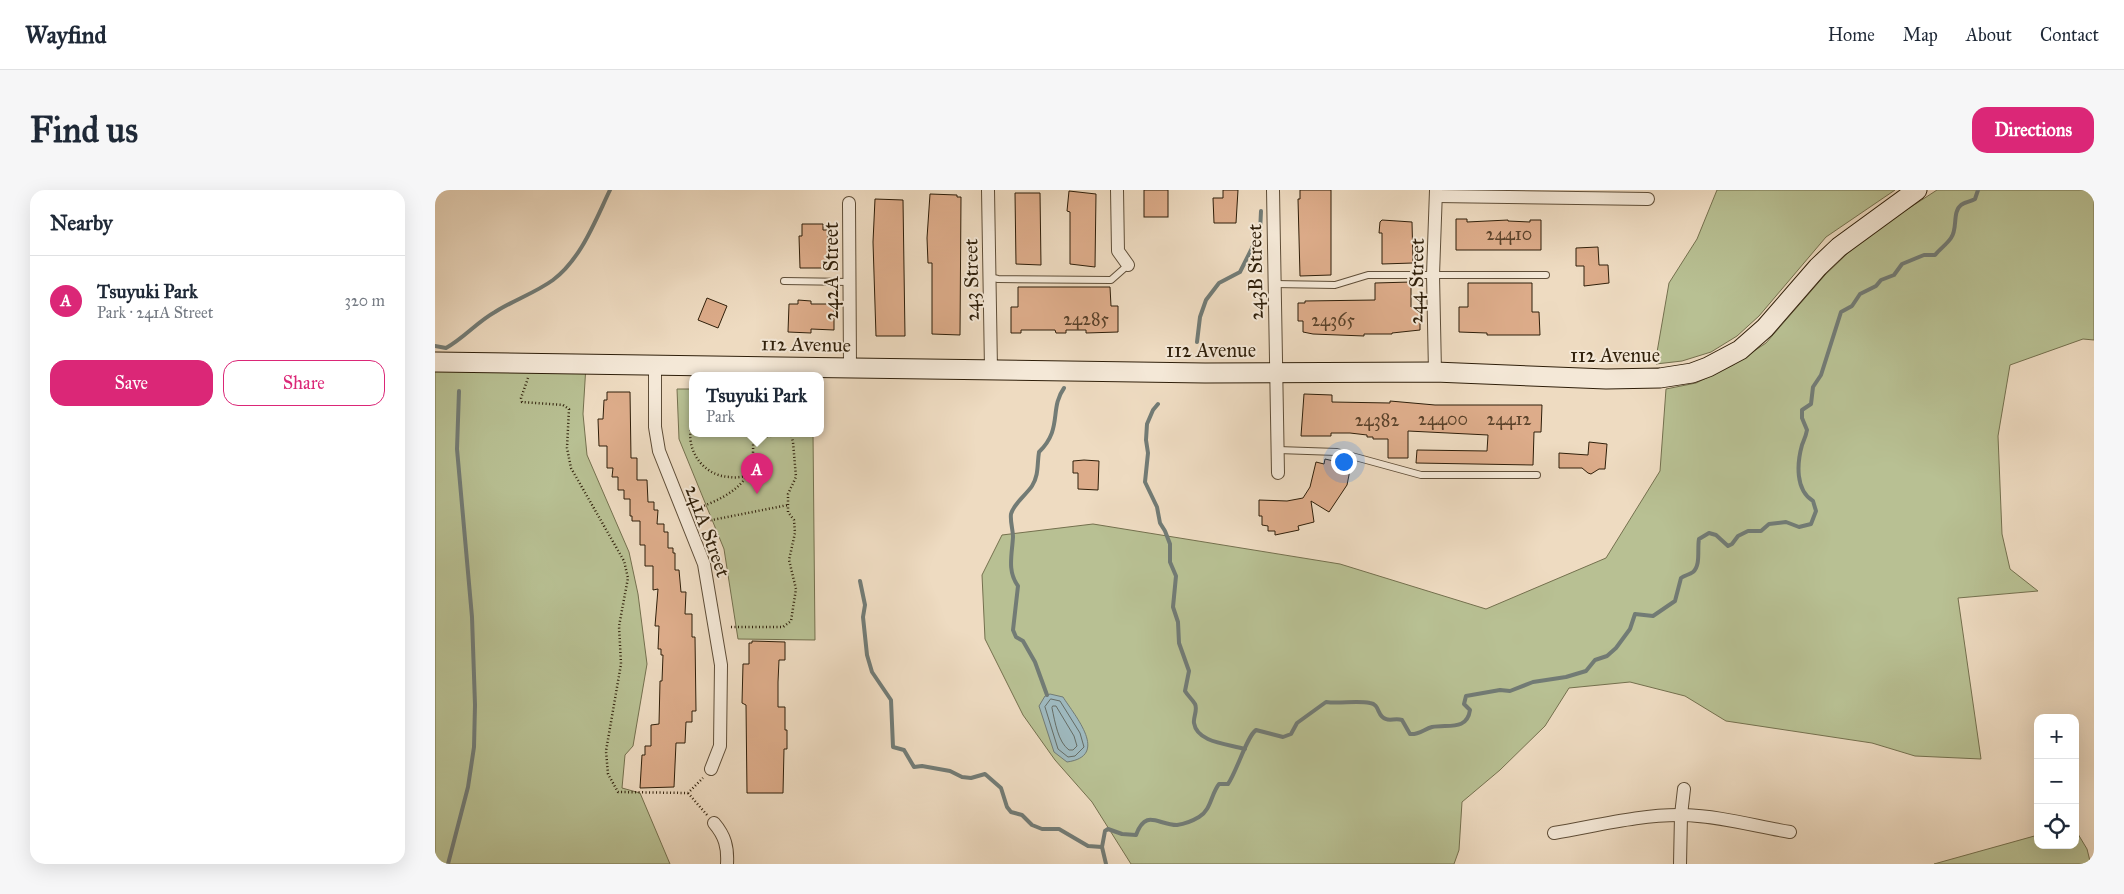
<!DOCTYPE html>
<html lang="en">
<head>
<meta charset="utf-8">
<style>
	body { margin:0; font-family:"IM FELL Great Primer",serif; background:#f6f6f7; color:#1f2937 }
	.controls { position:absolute; right:15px; bottom:15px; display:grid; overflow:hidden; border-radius:10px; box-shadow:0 5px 20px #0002 }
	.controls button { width:45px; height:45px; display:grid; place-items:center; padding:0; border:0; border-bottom:1px solid #e0e1e3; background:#fff; color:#1f2937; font:25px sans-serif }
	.you { position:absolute; left:908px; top:271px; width:18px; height:18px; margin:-12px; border:4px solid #fff; border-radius:50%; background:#1a73e8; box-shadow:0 0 0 8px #1a73e833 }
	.badge { display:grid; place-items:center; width:32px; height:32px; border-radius:50%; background:#db2777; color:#fff; font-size:16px; font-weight:700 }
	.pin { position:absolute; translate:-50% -41px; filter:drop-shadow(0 1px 2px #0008) }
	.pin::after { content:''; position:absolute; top:26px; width:18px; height:15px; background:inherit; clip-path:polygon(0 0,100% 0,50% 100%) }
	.popup { position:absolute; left:254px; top:182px; width:135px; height:65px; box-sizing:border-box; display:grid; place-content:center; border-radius:10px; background:#fff; filter:drop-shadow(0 1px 4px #0005); font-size:16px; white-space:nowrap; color:#747a83 }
	.popup b { font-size:19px; color:#1f2937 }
	.popup::after { content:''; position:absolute; left:50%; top:100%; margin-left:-10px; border:10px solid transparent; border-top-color:#fff }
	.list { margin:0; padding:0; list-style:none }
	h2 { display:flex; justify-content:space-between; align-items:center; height:65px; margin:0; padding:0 20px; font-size:21px }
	h2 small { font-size:16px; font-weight:400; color:#747a83 }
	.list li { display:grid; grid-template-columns:32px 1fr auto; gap:15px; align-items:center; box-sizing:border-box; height:90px; padding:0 20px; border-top:1px solid #e0e1e3 }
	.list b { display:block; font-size:19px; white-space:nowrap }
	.list p { margin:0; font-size:16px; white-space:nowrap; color:#747a83 }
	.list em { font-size:16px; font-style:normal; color:#747a83 }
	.actions { display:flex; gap:10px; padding:15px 20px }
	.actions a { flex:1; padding:11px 0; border:1px solid #db2777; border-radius:15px; text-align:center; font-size:18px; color:#db2777 }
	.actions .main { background:#db2777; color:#fff }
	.icon { flex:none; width:28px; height:28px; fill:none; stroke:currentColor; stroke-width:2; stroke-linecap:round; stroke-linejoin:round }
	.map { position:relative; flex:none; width:1659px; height:674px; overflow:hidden; border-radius:15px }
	header { display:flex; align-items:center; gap:30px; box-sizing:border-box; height:70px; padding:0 25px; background:#fff; border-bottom:1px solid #e0e1e3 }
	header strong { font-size:24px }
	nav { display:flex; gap:28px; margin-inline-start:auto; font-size:18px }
	.intro { display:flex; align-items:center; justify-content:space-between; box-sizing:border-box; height:120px; padding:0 30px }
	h1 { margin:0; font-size:35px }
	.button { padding:12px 22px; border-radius:15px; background:#db2777; color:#fff; font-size:18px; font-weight:700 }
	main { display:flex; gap:30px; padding:0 30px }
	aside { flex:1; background:#fff; border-radius:15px; box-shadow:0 5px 20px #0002 }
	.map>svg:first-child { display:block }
	.green { fill:#b8c093; stroke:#74704e }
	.water { fill:#9eb8bd; stroke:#727b75 }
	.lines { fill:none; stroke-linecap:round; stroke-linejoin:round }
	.shore { stroke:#666c64; stroke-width:1 }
	.stream { stroke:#727b75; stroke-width:4 }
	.building { fill:#ddac8a; stroke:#2f1f0a }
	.service-casing { stroke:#5f4e38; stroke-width:8 }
	.minor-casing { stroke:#5f4e38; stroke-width:14 }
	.secondary-casing { stroke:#2f1f0a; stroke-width:21 }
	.path { stroke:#2f1f0a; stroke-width:2.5; stroke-dasharray:1 2.5; stroke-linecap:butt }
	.service { stroke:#f4e8d7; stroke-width:6 }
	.minor { stroke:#f4e8d7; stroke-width:12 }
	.secondary { stroke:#f4e8d7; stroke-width:19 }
	.labels { text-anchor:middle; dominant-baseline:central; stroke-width:4; stroke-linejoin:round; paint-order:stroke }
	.number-label { font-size:18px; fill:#5a422a }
	.street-label { font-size:20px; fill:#2f1f0a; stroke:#f4e8d7 }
</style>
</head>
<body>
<header>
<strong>Wayfind</strong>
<nav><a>Home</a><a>Map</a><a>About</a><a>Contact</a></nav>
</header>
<div class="intro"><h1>Find us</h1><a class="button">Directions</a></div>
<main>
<aside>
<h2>Nearby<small></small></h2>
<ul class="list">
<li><span class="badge">A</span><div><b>Tsuyuki Park</b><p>Park · 241A Street</p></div><em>320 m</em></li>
</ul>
<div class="actions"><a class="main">Save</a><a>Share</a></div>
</aside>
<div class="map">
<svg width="1659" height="674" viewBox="0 0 1659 674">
	<rect width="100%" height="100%" fill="#eedbc1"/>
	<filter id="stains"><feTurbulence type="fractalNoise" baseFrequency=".004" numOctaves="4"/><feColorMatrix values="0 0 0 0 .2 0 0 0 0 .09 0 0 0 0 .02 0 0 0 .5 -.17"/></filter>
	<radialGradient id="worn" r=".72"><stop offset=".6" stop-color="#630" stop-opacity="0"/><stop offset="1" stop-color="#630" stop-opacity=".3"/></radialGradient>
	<g class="green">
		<polygon points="1282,0 1460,0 1391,47 1324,126 1302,146 1276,162 1247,171 1221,174 1221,168 1234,93 1262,49"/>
		<polygon points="1502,0 1659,0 1659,150 1648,149 1575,175 1563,246 1567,344 1575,379 1603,401 1523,408 1546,569 1480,566 1437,553 1291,531 1250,506 1195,492 1134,498 1110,536 1065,580 1027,612 1024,660 1019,674 696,674 657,612 620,570 588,525 550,449 547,385 567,345 658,334 905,374 1051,419 1171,368 1225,281 1231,199 1261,193 1298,175 1331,153 1390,85 1414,62 1445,37"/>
		<polygon points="0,172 151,175 148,224 152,265 194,362 203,404 212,474 198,556 190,565 187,598 205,603 235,674 0,674"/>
		<polygon points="242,199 258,199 258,243 378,243 380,450 303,449 289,359 244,249"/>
		<polygon points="1640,639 1652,659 1655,671 1652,674 1499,674 1603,645 1603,655 1640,655"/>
	</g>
	<path class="water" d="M615,504L628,507C640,526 675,566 632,572L619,562L604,516L610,506Z"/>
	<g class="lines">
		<g class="shore">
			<polygon points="616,509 625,511 645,543 649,557 640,566 633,567 623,559 610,517"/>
			<path d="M618,516H621L639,546L642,556L638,560H634C623,552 620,532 617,518Z"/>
		</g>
		<g class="stream">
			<polyline points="762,152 765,127 771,110 784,93 805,82 825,42 826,21"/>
			<path d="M0,156L11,158C29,148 42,132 60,122C79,110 100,103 118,90C146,69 160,31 175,0"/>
			<path d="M723,214L718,220L712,234L711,250L713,263L710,292L722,317L725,333L730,341L735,354V372L741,386L738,417L743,432L744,453L754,481L750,501C753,506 757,509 760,514C763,520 758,527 759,533C762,553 794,554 810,559"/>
			<polyline points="425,391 430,415 428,427 432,465 437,482 456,510 458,557 469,560 479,577 487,576 515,581 527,587 536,588 550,584 566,598 572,617 576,622 587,625 597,635 607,639 624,639 653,656 667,657"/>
			<path d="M612,505L600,472L588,451L581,447L578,440L583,396C572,381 577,365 578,347C578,340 575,331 576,324C579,313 591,305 597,296C604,285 602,274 604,262C628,239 614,219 629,198"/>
			<polyline points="13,674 33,597 39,557 40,515 37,427 22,259 24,201"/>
			<path d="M671,674L667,657L670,641L673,639L687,644L701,645C711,618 723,635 742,635C749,634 759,630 764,627C776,620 776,604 784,594H793C802,581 812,546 821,540L848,547L856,544L862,533L891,512C906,514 921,510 935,513C945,514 942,527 951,529C955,531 961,528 967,530L975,544C984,545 989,539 997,537C1013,534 1032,541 1035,520L1029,514L1031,506L1065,500L1075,501L1098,492L1131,487L1151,481L1160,470L1172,466L1181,458L1195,439L1200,424L1218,426L1240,411L1246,388C1250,385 1254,385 1258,382C1266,375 1262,359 1264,349L1274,343L1281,345L1293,356L1297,354L1303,346L1313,341H1326L1334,334L1351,332L1364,337L1376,334L1381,321L1378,311C1360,300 1362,273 1367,255C1369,250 1371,246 1372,240L1367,228V220L1376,214L1378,197L1386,185L1406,122L1417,116L1425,104L1441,96L1446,90L1459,85L1467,74L1489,65H1500C1505,59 1512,54 1516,48C1523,39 1517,22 1526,15C1529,12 1535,12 1540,9L1543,0"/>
		</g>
	</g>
	<g class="building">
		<rect x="709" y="0" width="24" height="27"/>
		<polygon points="788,0 803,0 801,33 779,33 778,8 788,8"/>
		<polygon points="865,0 896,0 896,85 865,86 863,9 865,9"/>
		<polygon points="634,1 661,4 660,77 635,74 635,22 632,21"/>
		<polygon points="580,3 605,3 606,75 581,74"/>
		<polygon points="495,4 522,5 522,7 526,7 525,145 497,144 497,73 493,73 492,48"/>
		<polygon points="440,9 468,10 470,146 441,146 438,52"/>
		<polygon points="1021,29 1032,29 1032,32 1073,30 1073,31 1095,32 1095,30 1106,30 1106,60 1021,60"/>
		<polygon points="947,30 977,32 978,73 947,74 947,43 944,43 945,32"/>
		<polygon points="367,34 388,34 388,40 393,40 392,78 365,78 364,46 367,46"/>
		<polygon points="1163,57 1164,75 1173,75 1174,93 1149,96 1149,76 1141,76 1141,58"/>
		<polygon points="976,92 976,117 985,117 985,140 957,143 957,144 929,144 929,146 878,144 868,142 868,131 863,131 863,113 870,113 870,111 940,110 940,93"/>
		<polygon points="1033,93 1097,93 1097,122 1104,122 1105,145 1052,145 1052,143 1024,142 1024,117 1033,117"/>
		<polygon points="583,97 675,97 676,116 683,116 683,142 651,143 651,140 631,140 631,143 621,143 620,140 586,140 586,143 576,143 576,117 583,117"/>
		<polygon points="272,108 292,116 283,138 263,130"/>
		<polygon points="363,110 376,111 376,114 399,114 399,140 376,139 376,143 353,142 354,114 363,114"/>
		<polygon points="172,202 195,202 196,268 202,268 202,290 212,290 213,312 219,312 219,320 223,320 222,334 229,334 229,342 233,342 233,358 238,358 238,363 240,363 240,380 244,380 246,402 251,402 250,424 257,424 257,447 260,447 261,521 257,521 257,532 251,532 250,553 241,553 239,597 205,598 207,565 210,565 210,556 216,556 216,535 224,534 225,491 227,491 228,465 226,465 226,459 223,459 224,436 220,436 223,399 218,400 218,376 210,376 210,355 205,355 205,331 197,331 197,326 195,326 195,309 189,309 189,300 183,300 183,287 177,287 178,278 172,278 172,256 164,256 163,229 168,229 169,210 172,210"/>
		<polygon points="869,204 897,205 897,212 955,213 955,211 1000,215 1107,215 1106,242 1099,242 1098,275 981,273 982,260 1052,261 1053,245 973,241 973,268 953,268 953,249 938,249 938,247 932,247 932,245 915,243 896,243 896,246 866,246"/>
		<polygon points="1154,252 1172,254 1170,279 1164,279 1156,284 1153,283 1147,278 1124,278 1124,263 1153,265"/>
		<polygon points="890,269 916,275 912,295 894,322 876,311 879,332 863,336 864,340 840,345 840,341 833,341 833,336 827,335 827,326 824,326 824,310 852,311 868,308 875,297 881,272 889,274"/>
		<polygon points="649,270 664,271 663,300 643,299 643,283 638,283 638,271"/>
		<polygon points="317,451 350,452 350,470 344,470 343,492 343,517 350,517 350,540 352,540 352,559 349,559 348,603 312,603 311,515 307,513 308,474 314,474 314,453 317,453"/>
	</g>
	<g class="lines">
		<g class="service-casing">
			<g id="service">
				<polyline points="554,87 563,89 676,90 693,75"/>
				<polyline points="349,91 415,92"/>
				<polyline points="839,94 900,95 933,85 1111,85"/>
				<polyline points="843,260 902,262 986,285 1102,285"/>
			</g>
		</g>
		<g class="minor-casing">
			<g id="minor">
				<polyline points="553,0 556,179"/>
				<polyline points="682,0 683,61 693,75"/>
				<polyline points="838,0 843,283"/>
				<polyline points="1002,6 1213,9"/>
				<polyline points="414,13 415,177"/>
				<polyline points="220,175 220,237 224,261 269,374 286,475 285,556 276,579"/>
				<polyline points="1000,182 998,85 1001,0"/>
				<path d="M279,633C290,646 293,657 292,674"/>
				<path d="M1119,643C1161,636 1206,624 1249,625C1284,626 1320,636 1355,642"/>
				<polyline points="1245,674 1246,625 1249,599"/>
			</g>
		</g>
		<g class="secondary-casing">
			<polyline id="secondary" points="0,172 770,183 1000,182 1171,189 1225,188 1257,183 1273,177 1305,160 1330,138 1383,77 1404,57 1482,0"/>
		</g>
		<g class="path">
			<polyline points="93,188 86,208 87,212 128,215 134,219 132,258 136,278 189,371 193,388 184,436 186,474 171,561 173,584 183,602 253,603 268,588"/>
			<path d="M258,230C248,256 266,286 295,287C300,288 306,287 311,286"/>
			<polyline points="318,247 350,245 356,243"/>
			<path d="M266,317C284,310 308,299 315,279C319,269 318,257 318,247L314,243"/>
			<polyline points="272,331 353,315"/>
			<polyline points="296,437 348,437 356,431 361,399 354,370 360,343 359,330 353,322 353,304 361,287 358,252 356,243"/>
			<polyline points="253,603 272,625"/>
		</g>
		<use href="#service" class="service"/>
		<use href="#minor" class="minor"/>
		<use href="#secondary" class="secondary"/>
	</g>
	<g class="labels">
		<g class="number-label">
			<text x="1074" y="44">24410</text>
			<text x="651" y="129">24285</text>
			<text x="898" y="130">24365</text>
			<text x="1008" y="229">24400</text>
			<text x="1074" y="229">24412</text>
			<text x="942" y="230">24382</text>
		</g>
		<g class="street-label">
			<text transform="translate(396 81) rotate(-90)">242A Street</text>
			<text transform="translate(820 82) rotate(-91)">243B Street</text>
			<text transform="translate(536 90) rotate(-91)">243 Street</text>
			<text transform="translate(981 91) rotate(-89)">244 Street</text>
			<text transform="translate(371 154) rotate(1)">112 Avenue</text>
			<text x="776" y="160">112 Avenue</text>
			<text x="1180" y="165">112 Avenue</text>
			<text transform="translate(273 341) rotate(70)">241A Street</text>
		</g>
	</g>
	<rect width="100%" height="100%" filter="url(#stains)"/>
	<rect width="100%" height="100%" fill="url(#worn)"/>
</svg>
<div class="controls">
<button>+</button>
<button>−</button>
<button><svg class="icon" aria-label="locate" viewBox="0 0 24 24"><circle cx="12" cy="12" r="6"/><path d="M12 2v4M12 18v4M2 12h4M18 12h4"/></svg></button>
</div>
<div class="you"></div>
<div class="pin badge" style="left:322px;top:304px">A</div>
<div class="popup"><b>Tsuyuki Park</b>Park</div>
</div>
</main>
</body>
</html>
